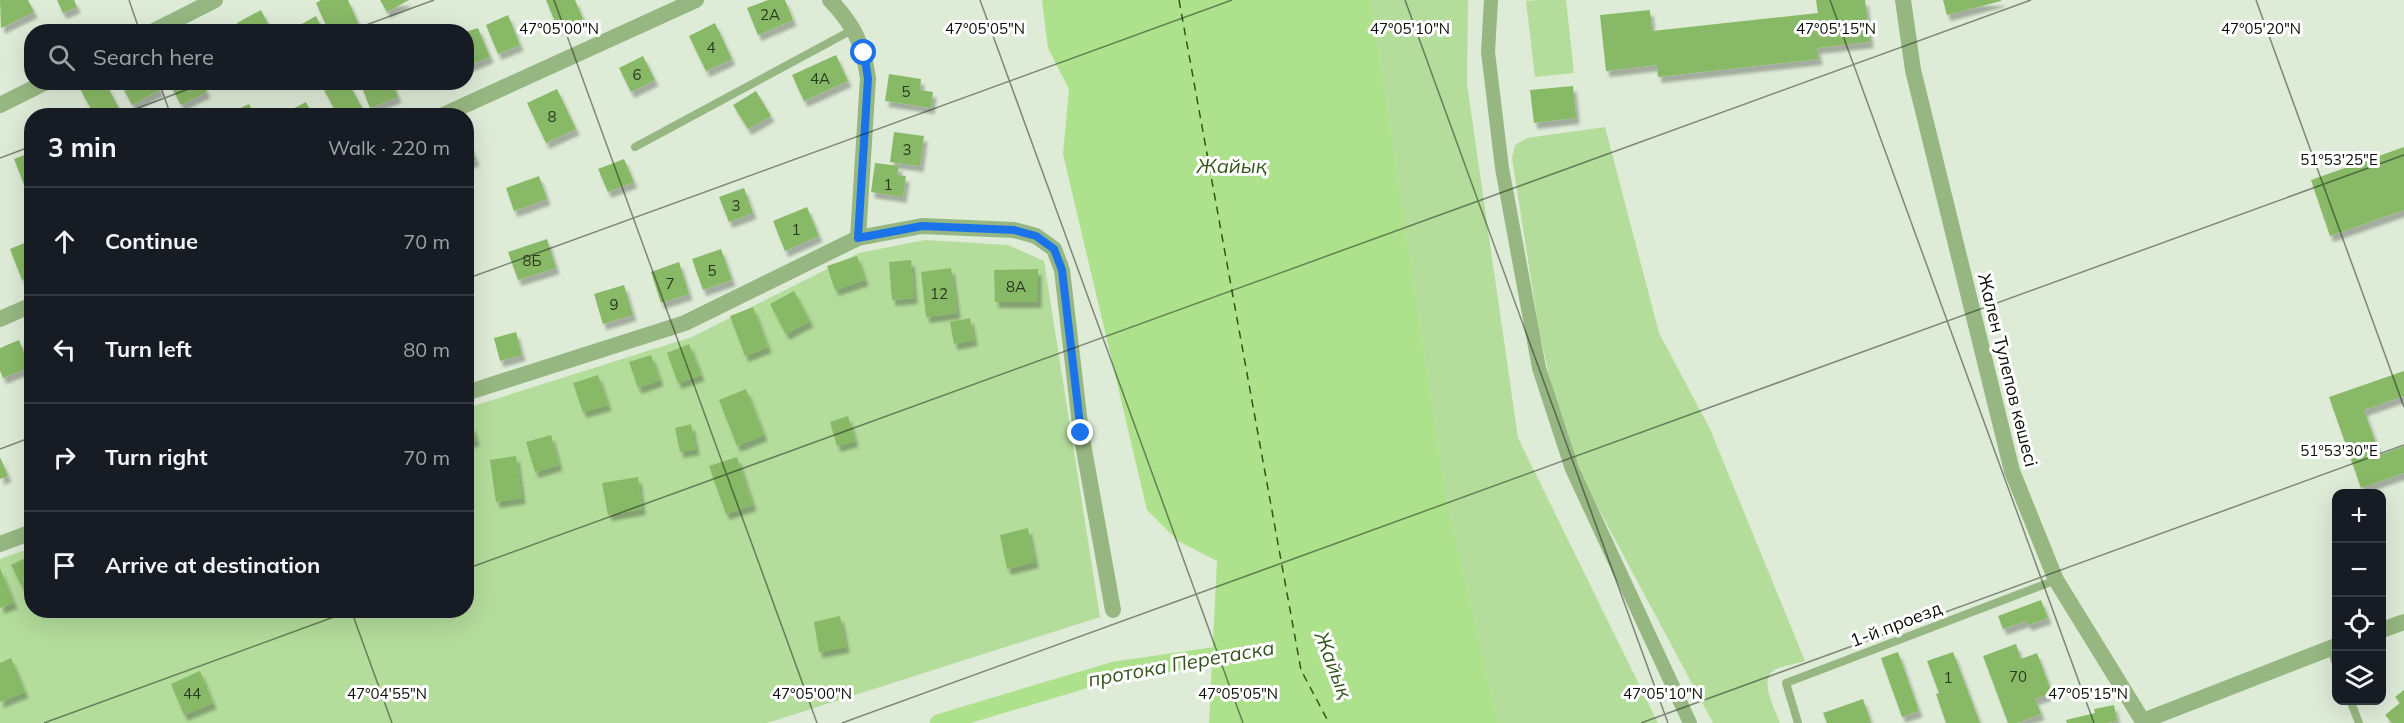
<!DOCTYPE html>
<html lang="en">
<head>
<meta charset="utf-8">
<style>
	body { margin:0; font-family:Mulish,sans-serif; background:#20242c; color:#f1f3f6 }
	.controls { position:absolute; right:18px; bottom:18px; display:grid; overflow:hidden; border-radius:12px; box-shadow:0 6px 24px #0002 }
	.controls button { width:54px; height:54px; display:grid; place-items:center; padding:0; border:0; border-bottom:2px solid #363941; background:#171b24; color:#f1f3f6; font:30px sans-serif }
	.stop { position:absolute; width:18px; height:18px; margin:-14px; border:4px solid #1a73e8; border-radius:50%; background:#fff }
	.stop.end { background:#1a73e8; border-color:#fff; box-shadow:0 2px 6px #0008 }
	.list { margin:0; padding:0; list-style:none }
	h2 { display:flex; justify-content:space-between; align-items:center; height:78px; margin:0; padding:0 24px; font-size:26px }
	h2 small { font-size:20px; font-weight:400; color:#9ea1a6 }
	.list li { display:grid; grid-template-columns:39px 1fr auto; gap:18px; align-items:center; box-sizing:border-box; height:108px; padding:0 24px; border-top:2px solid #363941 }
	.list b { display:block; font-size:22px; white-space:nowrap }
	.list em { font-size:20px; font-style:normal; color:#9ea1a6 }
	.icon { flex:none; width:33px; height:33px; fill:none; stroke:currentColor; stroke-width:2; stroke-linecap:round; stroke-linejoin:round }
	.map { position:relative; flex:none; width:2404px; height:723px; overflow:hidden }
	.search { position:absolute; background:#171b24; box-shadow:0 6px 24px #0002; left:24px; top:24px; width:450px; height:66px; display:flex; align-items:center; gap:15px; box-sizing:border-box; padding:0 21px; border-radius:24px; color:#9ea1a6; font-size:22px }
	.panel { position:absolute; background:#171b24; box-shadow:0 6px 24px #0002; left:24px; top:108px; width:450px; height:510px; border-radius:24px }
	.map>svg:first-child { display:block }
	.green { fill:#b4dc9b }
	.water { fill:#ade18b }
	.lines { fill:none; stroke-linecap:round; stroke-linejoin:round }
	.canal { stroke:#ade18b; stroke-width:18 }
	.ferry { stroke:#33541a; stroke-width:1.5; stroke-dasharray:8 6; stroke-linecap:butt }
	.building { fill:#88b966; filter:url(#shadow) }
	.service { stroke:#96b781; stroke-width:8 }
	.pedestrian { stroke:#96b781; stroke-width:14 }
	.minor { stroke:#96b781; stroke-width:16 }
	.route { stroke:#1a73e8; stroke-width:8 }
	.ticks { fill:none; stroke:#090d07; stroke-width:1.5; stroke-opacity:0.45 }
	.labels { text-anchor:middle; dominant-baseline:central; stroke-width:6; stroke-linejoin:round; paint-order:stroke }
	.number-label { font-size:15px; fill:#29381f }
	.street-label { font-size:18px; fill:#090d07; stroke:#fff }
	.water-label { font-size:20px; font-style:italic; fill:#33541a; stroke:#fff }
	.ticks-label { font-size:15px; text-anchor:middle; fill:#090d07; stroke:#fff; stroke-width:6; stroke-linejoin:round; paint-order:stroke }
</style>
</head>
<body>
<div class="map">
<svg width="2404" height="723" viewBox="0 0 2404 723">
	<defs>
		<filter id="shadow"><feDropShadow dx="3.5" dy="6" stdDeviation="1.5" flood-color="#0004"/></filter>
	</defs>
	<rect width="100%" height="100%" fill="#deebd7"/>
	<g class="green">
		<polygon points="1371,0 1468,0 1467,84 1518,438 1658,723 1498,723 1446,497"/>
		<polygon points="1538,0 1566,0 1574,73 1535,77 1526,1"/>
		<path d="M1605,127L1659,333L1710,429L1805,661C1796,664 1785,665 1776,669C1757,678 1775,709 1780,723H1713L1572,459L1553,393L1539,330L1512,158L1515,145L1527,138Z"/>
		<polygon points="925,240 1008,245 1044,261 1100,617 767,723 0,723 0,559 31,548 32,610 466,610 467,408 692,337 859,253"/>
	</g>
	<polygon class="water" points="1042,0 1371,0 1446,497 1498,723 1209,723 1217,561 1178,541 1147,510 1063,154 1069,89 1048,48"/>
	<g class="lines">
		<polyline class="canal" points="939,723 1113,671 1236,653"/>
		<polyline class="ferry" points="1179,0 1301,670 1329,723"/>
	</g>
	<g class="building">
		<polygon points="0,0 28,0 34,12 1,28"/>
		<polygon points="57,0 74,0 77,7 63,13"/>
		<polygon points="321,0 348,0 359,25 345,32 329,32 316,3"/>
		<polygon points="380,0 409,0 387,12"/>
		<polygon points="546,0 575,0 583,19 558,29"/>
		<polygon points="768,0 785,0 793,20 758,35 747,8"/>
		<polygon points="1816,0 1865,0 1870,42 1817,48 1819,59 1658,77 1657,65 1606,71 1600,15 1650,10 1652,31 1818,13"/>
		<polygon points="1943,0 2001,0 2001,1 1947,15"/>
		<polygon points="261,10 272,32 241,32 237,23"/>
		<polygon points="508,15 520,45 498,54 486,25"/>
		<polygon points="316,16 324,32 301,32 298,26"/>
		<polygon points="715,23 732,59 706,71 689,36"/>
		<polygon points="478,28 490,57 466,67 466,32"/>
		<polygon points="836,55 848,81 804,101 792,75"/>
		<polygon points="643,56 655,80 631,92 619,68"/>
		<polygon points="889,74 921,79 920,90 933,92 931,108 885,101"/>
		<polygon points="91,82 105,82 122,114 95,116 80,89"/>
		<polygon points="120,82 156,82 160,90 132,105"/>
		<polygon points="169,82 202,82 207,92 181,105"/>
		<polygon points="323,82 348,82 365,113 360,116 338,116 321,84"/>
		<polygon points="360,82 392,82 398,97 370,108"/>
		<polygon points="1573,86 1576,118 1534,123 1530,90"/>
		<polygon points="557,89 576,129 546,143 527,103"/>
		<polygon points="756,91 771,116 748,129 733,105"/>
		<polygon points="306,102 313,116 279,116"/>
		<polygon points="249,104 255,116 223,116"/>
		<polygon points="894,132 924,136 920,166 890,162"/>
		<polygon points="466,136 476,160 466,164"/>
		<polygon points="2404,147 2404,210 2330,236 2311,180"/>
		<polygon points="32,152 32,190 27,192 14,159"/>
		<polygon points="624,159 634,182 608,192 598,169"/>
		<polygon points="875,163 899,166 897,175 906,176 903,197 871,192"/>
		<polygon points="539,176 547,199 514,211 506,188"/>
		<polygon points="744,188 753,213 729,222 719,197"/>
		<polygon points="807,207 819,236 785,251 773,221"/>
		<polygon points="547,239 556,268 518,280 508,252"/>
		<polygon points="32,240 32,276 22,280 10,249"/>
		<polygon points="721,249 732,280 703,290 692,259"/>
		<polygon points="857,256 865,280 835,290 827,266"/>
		<polygon points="911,260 914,298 892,300 889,262"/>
		<polygon points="679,262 689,294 661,303 651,272"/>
		<polygon points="951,268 957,313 926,317 921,272"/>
		<polygon points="1038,269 1038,302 995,302 994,270"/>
		<polygon points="624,285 633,315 603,324 594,294"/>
		<polygon points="794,291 810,321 786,334 770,304"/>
		<polygon points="753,307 768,347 745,356 730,316"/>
		<polygon points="970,318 974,340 954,344 950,322"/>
		<polygon points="516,332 522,355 500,361 494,338"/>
		<polygon points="19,340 30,367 3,378 0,371 0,348"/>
		<polygon points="689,344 701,375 678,383 667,353"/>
		<polygon points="651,355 660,380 638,388 629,362"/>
		<polygon points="2404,371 2404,396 2364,410 2380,455 2404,446 2404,473 2361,488 2329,397"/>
		<polygon points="598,375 608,405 583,412 573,383"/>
		<polygon points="746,389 764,435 737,446 719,400"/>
		<polygon points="848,416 855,441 837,446 830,422"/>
		<polygon points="691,424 696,449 680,452 675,428"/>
		<polygon points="472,426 476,440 466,443 466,427"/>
		<polygon points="551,435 559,465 535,472 526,442"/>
		<polygon points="516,456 522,498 496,502 490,460"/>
		<polygon points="0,457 8,476 0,479"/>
		<polygon points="737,457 753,505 726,514 709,466"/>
		<polygon points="638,477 642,509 608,515 602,483"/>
		<polygon points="1028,528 1035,562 1007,569 1000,535"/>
		<polygon points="32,555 32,606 11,565"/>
		<polygon points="0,568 14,603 0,608"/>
		<polygon points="2041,600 2048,618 2028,625 2026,621 2003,629 1998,616"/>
		<polygon points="840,616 846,647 819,652 814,622"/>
		<polygon points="2016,644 2021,659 2037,653 2052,693 2035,699 2041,714 2017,723 2008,723 1983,656"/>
		<polygon points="1898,652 1919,711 1902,717 1881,658"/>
		<polygon points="1953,652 1980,723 1946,723 1936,694 1939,693 1927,661"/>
		<polygon points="11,658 25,692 0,702 0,663"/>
		<polygon points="200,671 213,703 184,715 171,684"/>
		<polygon points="2404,690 2404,723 2392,723 2385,715 2400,703 2395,697"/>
		<polygon points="1863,699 1871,723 1827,723 1823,713"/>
		<polygon points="2114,705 2117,721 2107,723 2067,723 2066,720 2095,713 2094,709"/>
	</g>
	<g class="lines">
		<g class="service">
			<polyline points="635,147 854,29"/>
			<polyline points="2331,648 2336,664"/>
			<polyline points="2350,700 2359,723"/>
			<polyline points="1798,723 1786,683 2056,580"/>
		</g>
		<polyline class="pedestrian" points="1491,0 1488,52 1502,168 1539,368 1572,469 1690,723"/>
		<g class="minor">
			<path d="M830,0C854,25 863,44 868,78L858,238"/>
			<polyline points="1903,0 1913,70 2012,471 2056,580 2144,723"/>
			<polyline points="152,32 215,0"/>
			<polyline points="0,105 46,82"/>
			<polyline points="441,116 696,0"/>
			<polyline points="0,319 32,305"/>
			<polyline points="466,393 685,323 858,238 922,226 1014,230 1036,236 1054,249 1062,270 1081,433 1113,610"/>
			<polyline points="0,544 32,532"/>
			<polyline points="2382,630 2404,622"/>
			<polyline points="2143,721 2336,646"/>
		</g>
	</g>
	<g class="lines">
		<polyline class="route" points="864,53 868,78 858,238 922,226 1014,230 1036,236 1054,249 1062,270 1081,433"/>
	</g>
	<path class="ticks" d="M129,0L140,32M554,0L817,723M980,0L1243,723M1405,0L1668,723M1830,0L2094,723M2256,0L2404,407M347,32L434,0M159,82L171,116M117,116L207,82M0,158L32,146M466,279L1232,0M0,449L32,437M466,569L2031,0M351,610L392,723M44,723L353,610M842,723L2404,155M1641,723L2404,445"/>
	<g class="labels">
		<g class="number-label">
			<text x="770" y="14">2А</text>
			<text x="711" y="47">4</text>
			<text x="637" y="74">6</text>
			<text x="820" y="78">4А</text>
			<text x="906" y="91">5</text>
			<text x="552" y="116">8</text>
			<text x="907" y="149">3</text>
			<text x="888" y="184">1</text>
			<text x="736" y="205">3</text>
			<text x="796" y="229">1</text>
			<text x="532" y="260">8Б</text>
			<text x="712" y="270">5</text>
			<text x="670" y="283">7</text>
			<text x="1016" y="286">8А</text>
			<text x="939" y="293">12</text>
			<text x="614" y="304">9</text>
			<text x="2018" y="676">70</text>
			<text x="1948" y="677">1</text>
			<text x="192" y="693">44</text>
		</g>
		<g class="street-label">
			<text transform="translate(2008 370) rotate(76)">Жален Тулепов көшесі</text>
			<text transform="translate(1896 624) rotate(-21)">1-й проезд</text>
		</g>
		<g class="water-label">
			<text x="1232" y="165">Жайық</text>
			<text transform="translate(1181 663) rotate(-10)">протока Перетаска</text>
			<text transform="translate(1334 665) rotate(69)">Жайық</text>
		</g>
	</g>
	<g class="ticks-label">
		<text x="559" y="34">47°05'00"N</text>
		<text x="985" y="34">47°05'05"N</text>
		<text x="1410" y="34">47°05'10"N</text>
		<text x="1836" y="34">47°05'15"N</text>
		<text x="2261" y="34">47°05'20"N</text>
		<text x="2339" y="165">51°53'25"E</text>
		<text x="2339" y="456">51°53'30"E</text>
		<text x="387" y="699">47°04'55"N</text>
		<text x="812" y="699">47°05'00"N</text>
		<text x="1238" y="699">47°05'05"N</text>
		<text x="1663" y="699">47°05'10"N</text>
		<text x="2088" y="699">47°05'15"N</text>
	</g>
</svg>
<div class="controls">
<button>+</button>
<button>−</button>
<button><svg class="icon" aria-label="locate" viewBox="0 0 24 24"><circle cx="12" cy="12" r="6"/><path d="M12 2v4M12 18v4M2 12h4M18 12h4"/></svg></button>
<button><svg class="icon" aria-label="layers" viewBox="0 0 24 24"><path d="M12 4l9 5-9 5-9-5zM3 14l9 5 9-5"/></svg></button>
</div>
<div class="stop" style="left:864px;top:53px"></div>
<div class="stop end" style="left:1081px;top:433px"></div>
<div class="search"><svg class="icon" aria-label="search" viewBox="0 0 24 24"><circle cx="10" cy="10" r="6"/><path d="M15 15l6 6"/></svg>Search here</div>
<section class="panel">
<h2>3 min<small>Walk · 220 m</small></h2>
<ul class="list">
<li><svg class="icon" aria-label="ahead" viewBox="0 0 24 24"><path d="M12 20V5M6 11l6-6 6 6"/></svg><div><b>Continue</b></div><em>70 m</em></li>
<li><svg class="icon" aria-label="left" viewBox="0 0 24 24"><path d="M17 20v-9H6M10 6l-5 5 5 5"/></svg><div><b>Turn left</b></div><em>80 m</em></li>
<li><svg class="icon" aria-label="right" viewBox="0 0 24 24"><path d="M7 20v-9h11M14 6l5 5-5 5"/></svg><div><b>Turn right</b></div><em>70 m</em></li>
<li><svg class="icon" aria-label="arrive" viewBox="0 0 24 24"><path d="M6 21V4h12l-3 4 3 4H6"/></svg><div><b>Arrive at destination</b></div></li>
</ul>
</section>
</div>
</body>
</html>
